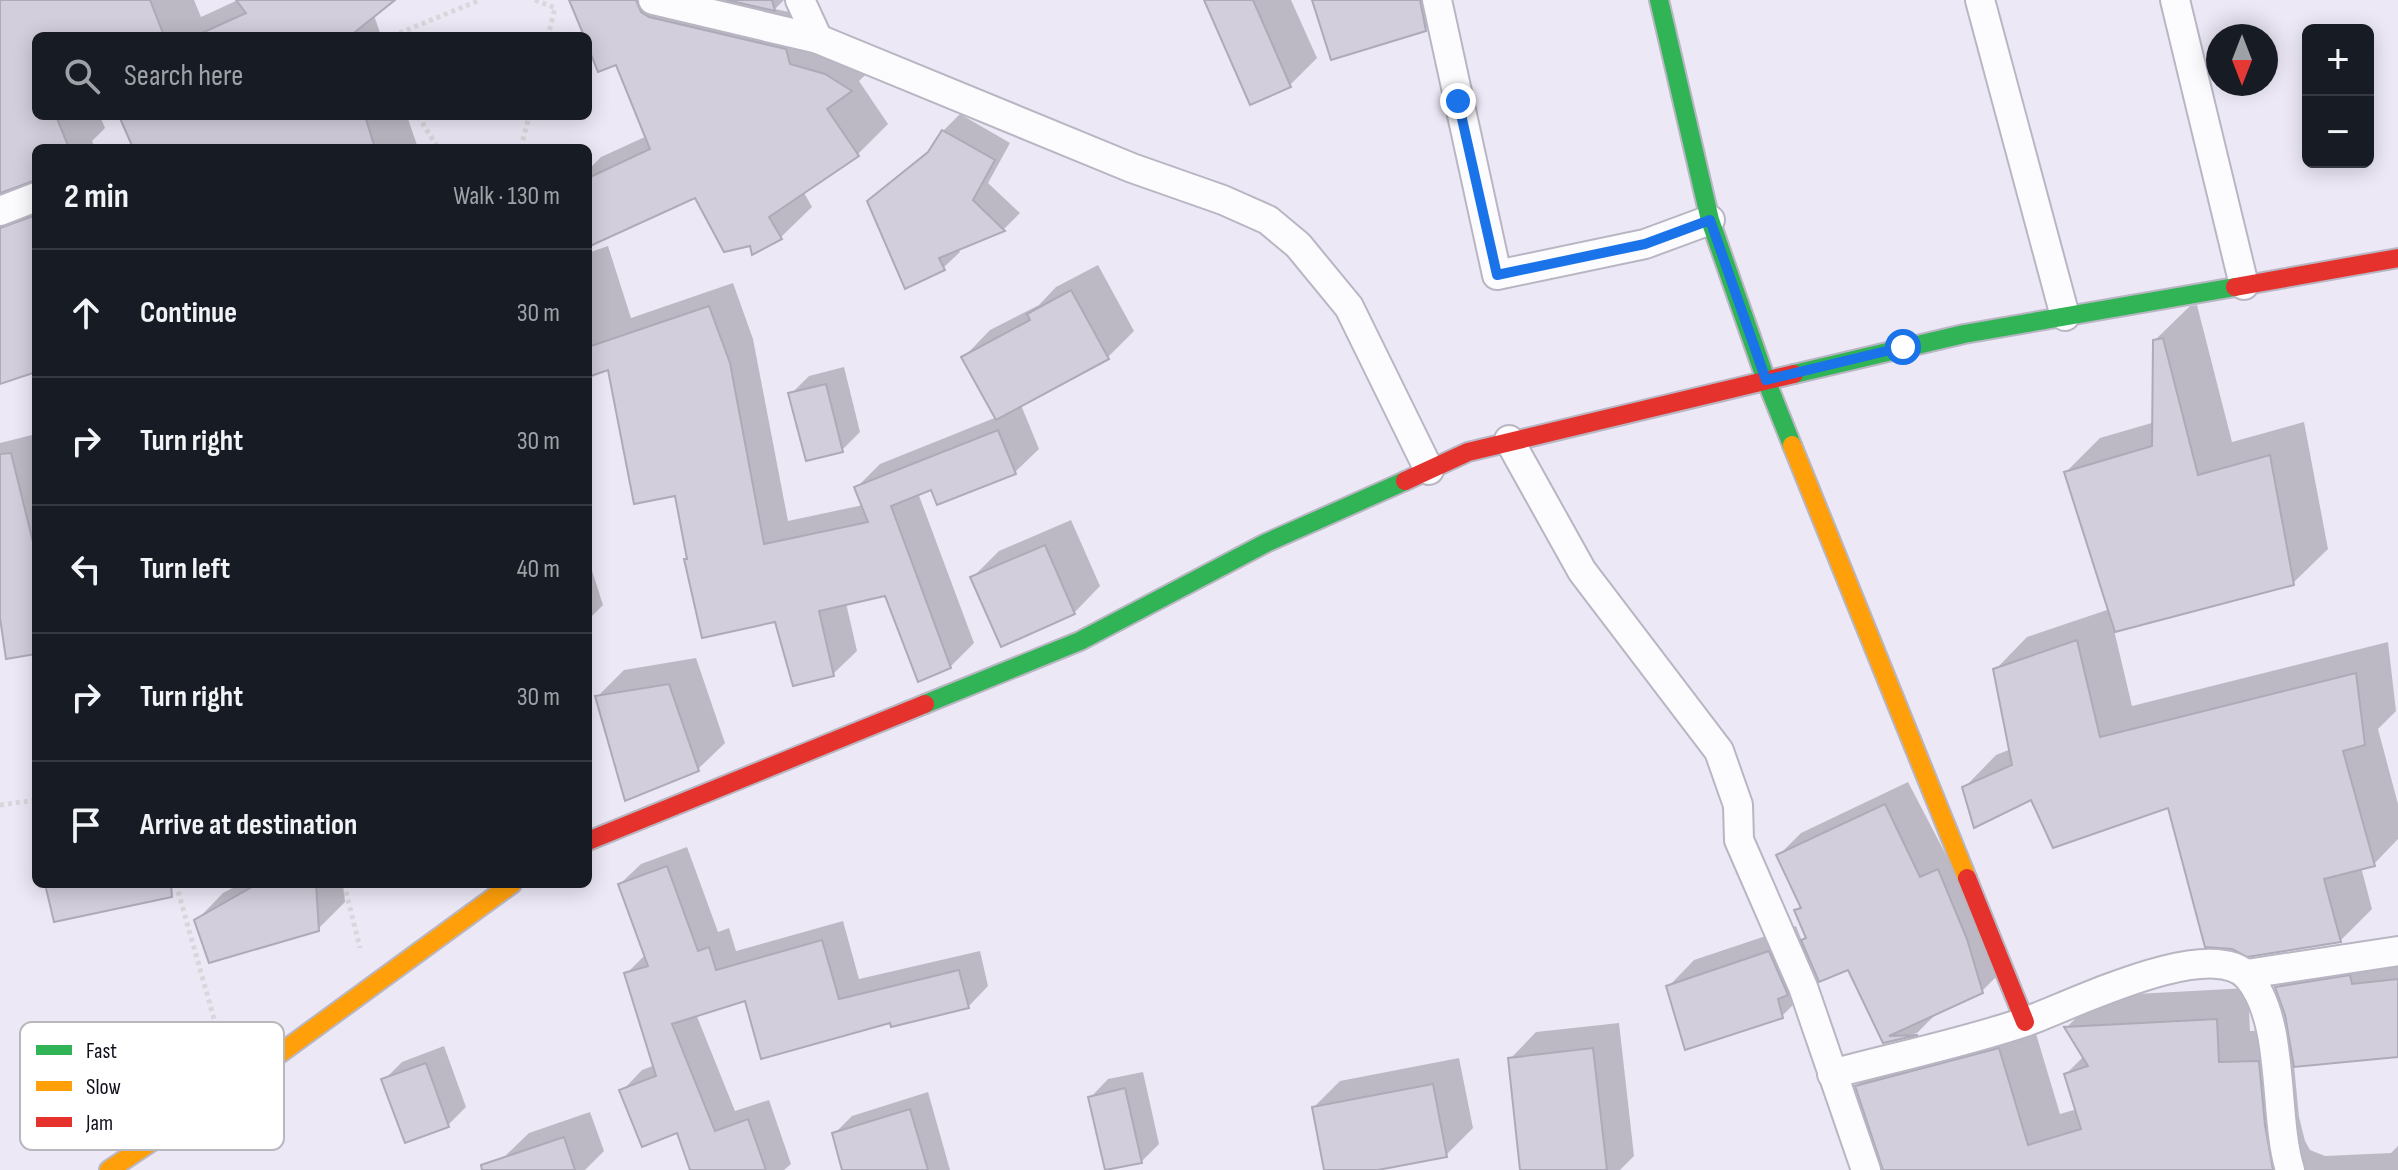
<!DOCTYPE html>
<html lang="en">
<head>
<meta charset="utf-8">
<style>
	body { margin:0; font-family:"Sofia Sans Condensed",sans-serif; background:#20242c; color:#f1f3f6 }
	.controls { position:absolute; right:24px; top:24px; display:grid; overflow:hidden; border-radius:12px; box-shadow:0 4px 20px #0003 }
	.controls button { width:72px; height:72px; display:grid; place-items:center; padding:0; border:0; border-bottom:2px solid #363941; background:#171b24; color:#f1f3f6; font:40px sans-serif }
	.compass { position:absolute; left:2206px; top:24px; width:72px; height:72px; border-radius:50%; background:#171b24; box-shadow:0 4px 20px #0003; rotate:180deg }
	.stop { position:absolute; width:24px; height:24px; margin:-18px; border:6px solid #1a73e8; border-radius:50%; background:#fff }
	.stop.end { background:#1a73e8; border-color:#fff; box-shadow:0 2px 8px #0008 }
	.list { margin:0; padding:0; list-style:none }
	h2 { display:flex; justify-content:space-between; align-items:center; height:104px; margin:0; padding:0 32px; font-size:34px }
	h2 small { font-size:26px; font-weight:400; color:#9ea1a6 }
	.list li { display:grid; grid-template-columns:52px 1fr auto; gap:24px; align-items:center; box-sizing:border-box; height:128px; padding:0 32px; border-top:2px solid #363941 }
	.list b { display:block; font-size:30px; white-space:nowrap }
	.list em { font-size:26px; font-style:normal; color:#9ea1a6 }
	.icon { flex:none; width:44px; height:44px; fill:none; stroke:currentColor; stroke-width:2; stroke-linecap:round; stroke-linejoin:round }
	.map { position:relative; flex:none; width:2398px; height:1170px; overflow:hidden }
	.search { position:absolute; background:#171b24; box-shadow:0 4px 20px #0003; left:32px; top:32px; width:560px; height:88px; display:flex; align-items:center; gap:20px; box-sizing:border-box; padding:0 28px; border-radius:12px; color:#9ea1a6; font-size:30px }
	.panel { position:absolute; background:#171b24; box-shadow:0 4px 20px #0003; left:32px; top:144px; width:560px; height:744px; border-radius:12px }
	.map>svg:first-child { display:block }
	.shadow { fill:#0003 }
	.building { fill:#d2cedc; stroke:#aeaab8; stroke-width:2 }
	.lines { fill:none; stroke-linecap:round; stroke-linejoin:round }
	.street-casing { stroke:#b9b6c3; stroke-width:32 }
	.fast-casing { stroke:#b9b6c3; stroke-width:22 }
	.slow-casing { stroke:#b9b6c3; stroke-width:22 }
	.jam-casing { stroke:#b9b6c3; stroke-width:22 }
	.path { stroke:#d8d7db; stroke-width:5; stroke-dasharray:4 4; stroke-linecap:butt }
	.street { stroke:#fcfcfe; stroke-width:28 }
	.fast { stroke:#30b455; stroke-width:18 }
	.slow { stroke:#ff9f0a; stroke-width:18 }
	.jam { stroke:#e5322d; stroke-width:18 }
	.route { stroke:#1a73e8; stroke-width:10 }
	.key { fill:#fff; stroke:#b8b7bb; stroke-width:2 }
	.key-label { font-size:22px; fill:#130f1d }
</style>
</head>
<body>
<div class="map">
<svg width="2398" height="1170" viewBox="0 0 2398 1170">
	<rect width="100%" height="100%" fill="#ece8f6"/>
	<g class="shadow">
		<polygon points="0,0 194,0 201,17 238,0 392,0 374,15 381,36 36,36 36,116 100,116 105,128 92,141 95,148 36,148 36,179 0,188"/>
		<polygon points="575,0 784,0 775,9 817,18 821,34 881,60 859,81 888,124 857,155 803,191 812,207 781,237 751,244 695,195 588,225 588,170 601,157 647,136 617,62 588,42"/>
		<polygon points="1207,0 1291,0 1317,58 1290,85 1251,102"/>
		<polygon points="1315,0 1451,0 1452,3 1425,29"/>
		<polygon points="960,114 1010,143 988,183 1020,213 1004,229 958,248 960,252 943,268 869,201 934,147 943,131"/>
		<polygon points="122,116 407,116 418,148 136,148"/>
		<polygon points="36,198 36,369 0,382 0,211"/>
		<polygon points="608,246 631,318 733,283 753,339 788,521 863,505 856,488 880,464 997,417 964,357 990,330 1039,305 1056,287 1098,265 1134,331 1108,357 1021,405 1039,449 1015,472 932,487 918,493 974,643 950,667 887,594 846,603 857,651 833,674 777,619 689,557 677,493 609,368 588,375 588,253"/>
		<polygon points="2197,305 2232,442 2304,422 2328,549 2293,583 2114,630 2132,706 2388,642 2396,711 2378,729 2398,804 2398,839 2374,864 2361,867 2372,909 2340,941 2169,806 2032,798 1964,788 1996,755 2011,749 1995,670 2027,637 2110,609 2066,472 2100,438 2155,422 2155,340 2190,306"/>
		<polygon points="844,367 860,432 842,450 791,394 809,376"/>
		<polygon points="36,434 36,652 0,604 0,443"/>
		<polygon points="1071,520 1100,586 1074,613 972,578 999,551"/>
		<polygon points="588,558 603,605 588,620"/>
		<polygon points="696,658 725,743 698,769 597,697 624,670"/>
		<polygon points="1908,782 2005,968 1982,991 1938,1012 1917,1033 1884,1041 1849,968 1814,966 1805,975 1809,989 1782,1016 1668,987 1694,960 1796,926 1802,941 1807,937 1797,911 1802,906 1778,856 1801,833"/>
		<polygon points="687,847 718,932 729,928 736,951 843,921 859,979 980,951 988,986 968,1007 891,1020 746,999 696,1014 735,1111 769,1100 791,1164 784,1170 692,1170 678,1130 622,1091 642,1070 655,1065 626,974 646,954 620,884 641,864"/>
		<polygon points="240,884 343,884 345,902 318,929 197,920 223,893"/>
		<polygon points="2398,952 2398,1055 2294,1065 2299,1117 2305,1141 2310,1150 2325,1156 2391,1153 2398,1146 2398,1170 1884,1170 1857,1086 1889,1054 2031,1017 2060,1114 2077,1109 2066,1074 2084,1056 2066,1028 2098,996 2248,988 2250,1031 2289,1029 2277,988 2308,957"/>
		<polygon points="1619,1023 1634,1156 1620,1170 1522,1170 1510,1059 1536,1032"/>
		<polygon points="444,1046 466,1107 448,1125 406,1140 384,1080 402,1062"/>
		<polygon points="1459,1058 1473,1128 1446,1155 1367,1170 1326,1170 1314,1107 1340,1081"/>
		<polygon points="1143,1072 1159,1144 1141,1162 1090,1098 1108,1079"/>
		<polygon points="928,1092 950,1170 844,1170 834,1134 852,1116"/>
		<polygon points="590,1112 604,1151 585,1170 506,1170 502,1159 529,1133"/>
	</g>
	<g class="building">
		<polygon points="0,0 150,0 164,36 36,36 36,116 56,116 69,148 36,148 36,180 0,193"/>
		<polygon points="236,0 395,0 350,36 195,36 246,13"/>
		<polygon points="569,0 636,0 641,12 649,17 786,49 790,64 825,74 852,91 827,109 859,156 769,217 782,239 752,255 750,246 724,252 695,198 588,247 588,178 650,149 616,65 598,72 588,47 588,36 584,36"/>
		<polygon points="727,0 772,0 775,11"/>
		<polygon points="1204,0 1253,0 1291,87 1250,105"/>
		<polygon points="1312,0 1420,0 1426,31 1331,60"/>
		<polygon points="119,116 365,116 375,148 133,148"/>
		<polygon points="942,130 995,160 973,200 1005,231 939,258 945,270 905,289 867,201 928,152"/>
		<polygon points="36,215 36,372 0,384 0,228"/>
		<polygon points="1071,290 1109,359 996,420 961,357 1030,320 1027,314"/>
		<polygon points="709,306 730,363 764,544 868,522 854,487 998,430 1016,474 937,505 931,490 891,506 951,668 918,682 885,596 819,611 834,676 793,686 775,622 702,638 684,559 687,559 675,496 634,504 608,370 588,377 588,347"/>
		<polygon points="2163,338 2198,475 2270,455 2294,585 2115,632 2064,472 2152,446 2153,340"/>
		<polygon points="826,384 843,452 806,461 788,393"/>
		<polygon points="11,453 36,554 36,654 6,659 0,618 0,454"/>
		<polygon points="1045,545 1075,614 1001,647 970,577"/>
		<polygon points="2077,640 2100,737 2356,673 2365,745 2343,751 2375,866 2324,879 2341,942 2247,957 2232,949 2205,947 2168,808 2053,848 2031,800 1974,828 1962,787 2012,765 1993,669"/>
		<polygon points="669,684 699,771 625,801 595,696"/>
		<polygon points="1885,804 1920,877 1938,869 1967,939 1983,993 1889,1036 1918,1035 1883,1043 1848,970 1819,982 1801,940 1806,938 1794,910 1801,908 1776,855"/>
		<polygon points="667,866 698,951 709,947 716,970 822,940 839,999 959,970 969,1008 891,1027 890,1023 761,1059 745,1001 672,1024 715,1131 748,1119 766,1170 690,1170 677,1133 642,1147 619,1090 656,1076 624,973 648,966 618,884"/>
		<polygon points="45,884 171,884 172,897 54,922"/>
		<polygon points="257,884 316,884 319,931 209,963 194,920"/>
		<polygon points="1769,951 1788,995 1778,999 1783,1018 1685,1050 1666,986"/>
		<polygon points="2350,975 2352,984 2398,979 2398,1057 2294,1067 2285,1015 2275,987"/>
		<polygon points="2217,1019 2219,1062 2259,1061 2265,1125 2273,1170 1883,1170 1855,1086 1999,1048 2028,1145 2081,1129 2064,1074 2088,1066 2064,1027"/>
		<polygon points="1593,1048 1607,1170 1520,1170 1508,1058"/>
		<polygon points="426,1063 449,1127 405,1143 381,1079"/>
		<polygon points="1433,1084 1447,1157 1378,1170 1324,1170 1312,1107"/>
		<polygon points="1125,1088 1142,1163 1105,1170 1088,1097"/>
		<polygon points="910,1109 928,1170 842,1170 832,1133"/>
		<polygon points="564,1137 575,1170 482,1170 481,1165"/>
	</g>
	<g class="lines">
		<g class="street-casing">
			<g id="street">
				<polyline points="653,0 818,39 1132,168 1223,200 1268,220 1298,245 1349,307 1429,470"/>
				<polyline points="800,0 818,39"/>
				<polyline points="1437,0 1497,275 1645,244 1710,220"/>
				<polyline points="1980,0 2065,316"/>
				<polyline points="2175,0 2244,285"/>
				<polyline points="0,211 36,197"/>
				<polyline points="1509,440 1582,571 1719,751 1738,805 1739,840 1803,987 1866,1170"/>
				<polyline points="2247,974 2398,951"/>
				<path d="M1832,1074C1895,1057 1963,1043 2025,1022C2068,1007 2212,934 2248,977C2286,1021 2273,1116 2290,1170"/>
			</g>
		</g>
		<g class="fast-casing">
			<g id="fast">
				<polyline points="1659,0 1710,220 1766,380 1792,445"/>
				<polyline points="1794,374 1964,334 2235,287"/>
				<polyline points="925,704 1080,641 1266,543 1405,481"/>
			</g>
		</g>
		<g class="slow-casing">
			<g id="slow">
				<polyline points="1792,445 1967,878"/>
				<polyline points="109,1170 234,1087 512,884"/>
			</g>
		</g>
		<g class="jam-casing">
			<g id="jam">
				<polyline points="2235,287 2398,258"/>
				<polyline points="1405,481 1468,452 1794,374"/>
				<polyline points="588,841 925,704"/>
				<polyline points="1967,878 2025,1022"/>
			</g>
		</g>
		<g class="path">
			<polyline points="535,0 555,8 548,36"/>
			<polyline points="392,36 480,0"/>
			<polyline points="418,116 438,148"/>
			<polyline points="521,148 529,116"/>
			<polyline points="0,805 36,800"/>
			<polyline points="176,884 222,1047"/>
			<polyline points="344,884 360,948"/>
		</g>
		<use href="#street" class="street"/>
		<use href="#fast" class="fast"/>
		<use href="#slow" class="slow"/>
		<use href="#jam" class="jam"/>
	</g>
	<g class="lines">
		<polyline class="route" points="1458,101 1497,275 1645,244 1710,220 1766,380 1903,347"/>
	</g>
	<rect x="20" y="1022" width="264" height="128" rx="12" class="key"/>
	<rect x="36" y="1045" width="36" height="10" fill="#30b455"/>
	<rect x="36" y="1081" width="36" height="10" fill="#ff9f0a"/>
	<rect x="36" y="1117" width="36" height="10" fill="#e5322d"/>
	<g class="key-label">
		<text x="86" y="1058">Fast</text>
		<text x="86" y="1094">Slow</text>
		<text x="86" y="1130">Jam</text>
	</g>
</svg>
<div class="controls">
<button>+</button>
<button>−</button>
</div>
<svg class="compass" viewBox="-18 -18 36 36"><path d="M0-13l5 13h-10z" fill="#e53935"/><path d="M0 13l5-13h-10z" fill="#9ea1a6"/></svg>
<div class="stop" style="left:1903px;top:347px"></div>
<div class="stop end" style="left:1458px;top:101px"></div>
<div class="search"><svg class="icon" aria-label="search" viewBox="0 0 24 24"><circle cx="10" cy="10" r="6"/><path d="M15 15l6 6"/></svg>Search here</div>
<section class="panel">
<h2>2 min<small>Walk · 130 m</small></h2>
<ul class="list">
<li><svg class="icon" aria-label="ahead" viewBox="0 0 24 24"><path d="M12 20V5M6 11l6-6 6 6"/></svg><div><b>Continue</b></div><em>30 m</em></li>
<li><svg class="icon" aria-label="right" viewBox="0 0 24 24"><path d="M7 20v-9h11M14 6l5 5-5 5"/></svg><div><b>Turn right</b></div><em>30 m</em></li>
<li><svg class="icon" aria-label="left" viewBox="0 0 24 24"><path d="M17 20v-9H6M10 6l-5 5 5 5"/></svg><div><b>Turn left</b></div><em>40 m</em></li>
<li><svg class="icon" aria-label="right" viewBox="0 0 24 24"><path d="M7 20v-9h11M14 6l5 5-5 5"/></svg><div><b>Turn right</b></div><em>30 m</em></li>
<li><svg class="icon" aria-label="arrive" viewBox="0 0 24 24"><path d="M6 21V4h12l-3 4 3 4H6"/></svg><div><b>Arrive at destination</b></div></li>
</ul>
</section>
</div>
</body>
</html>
